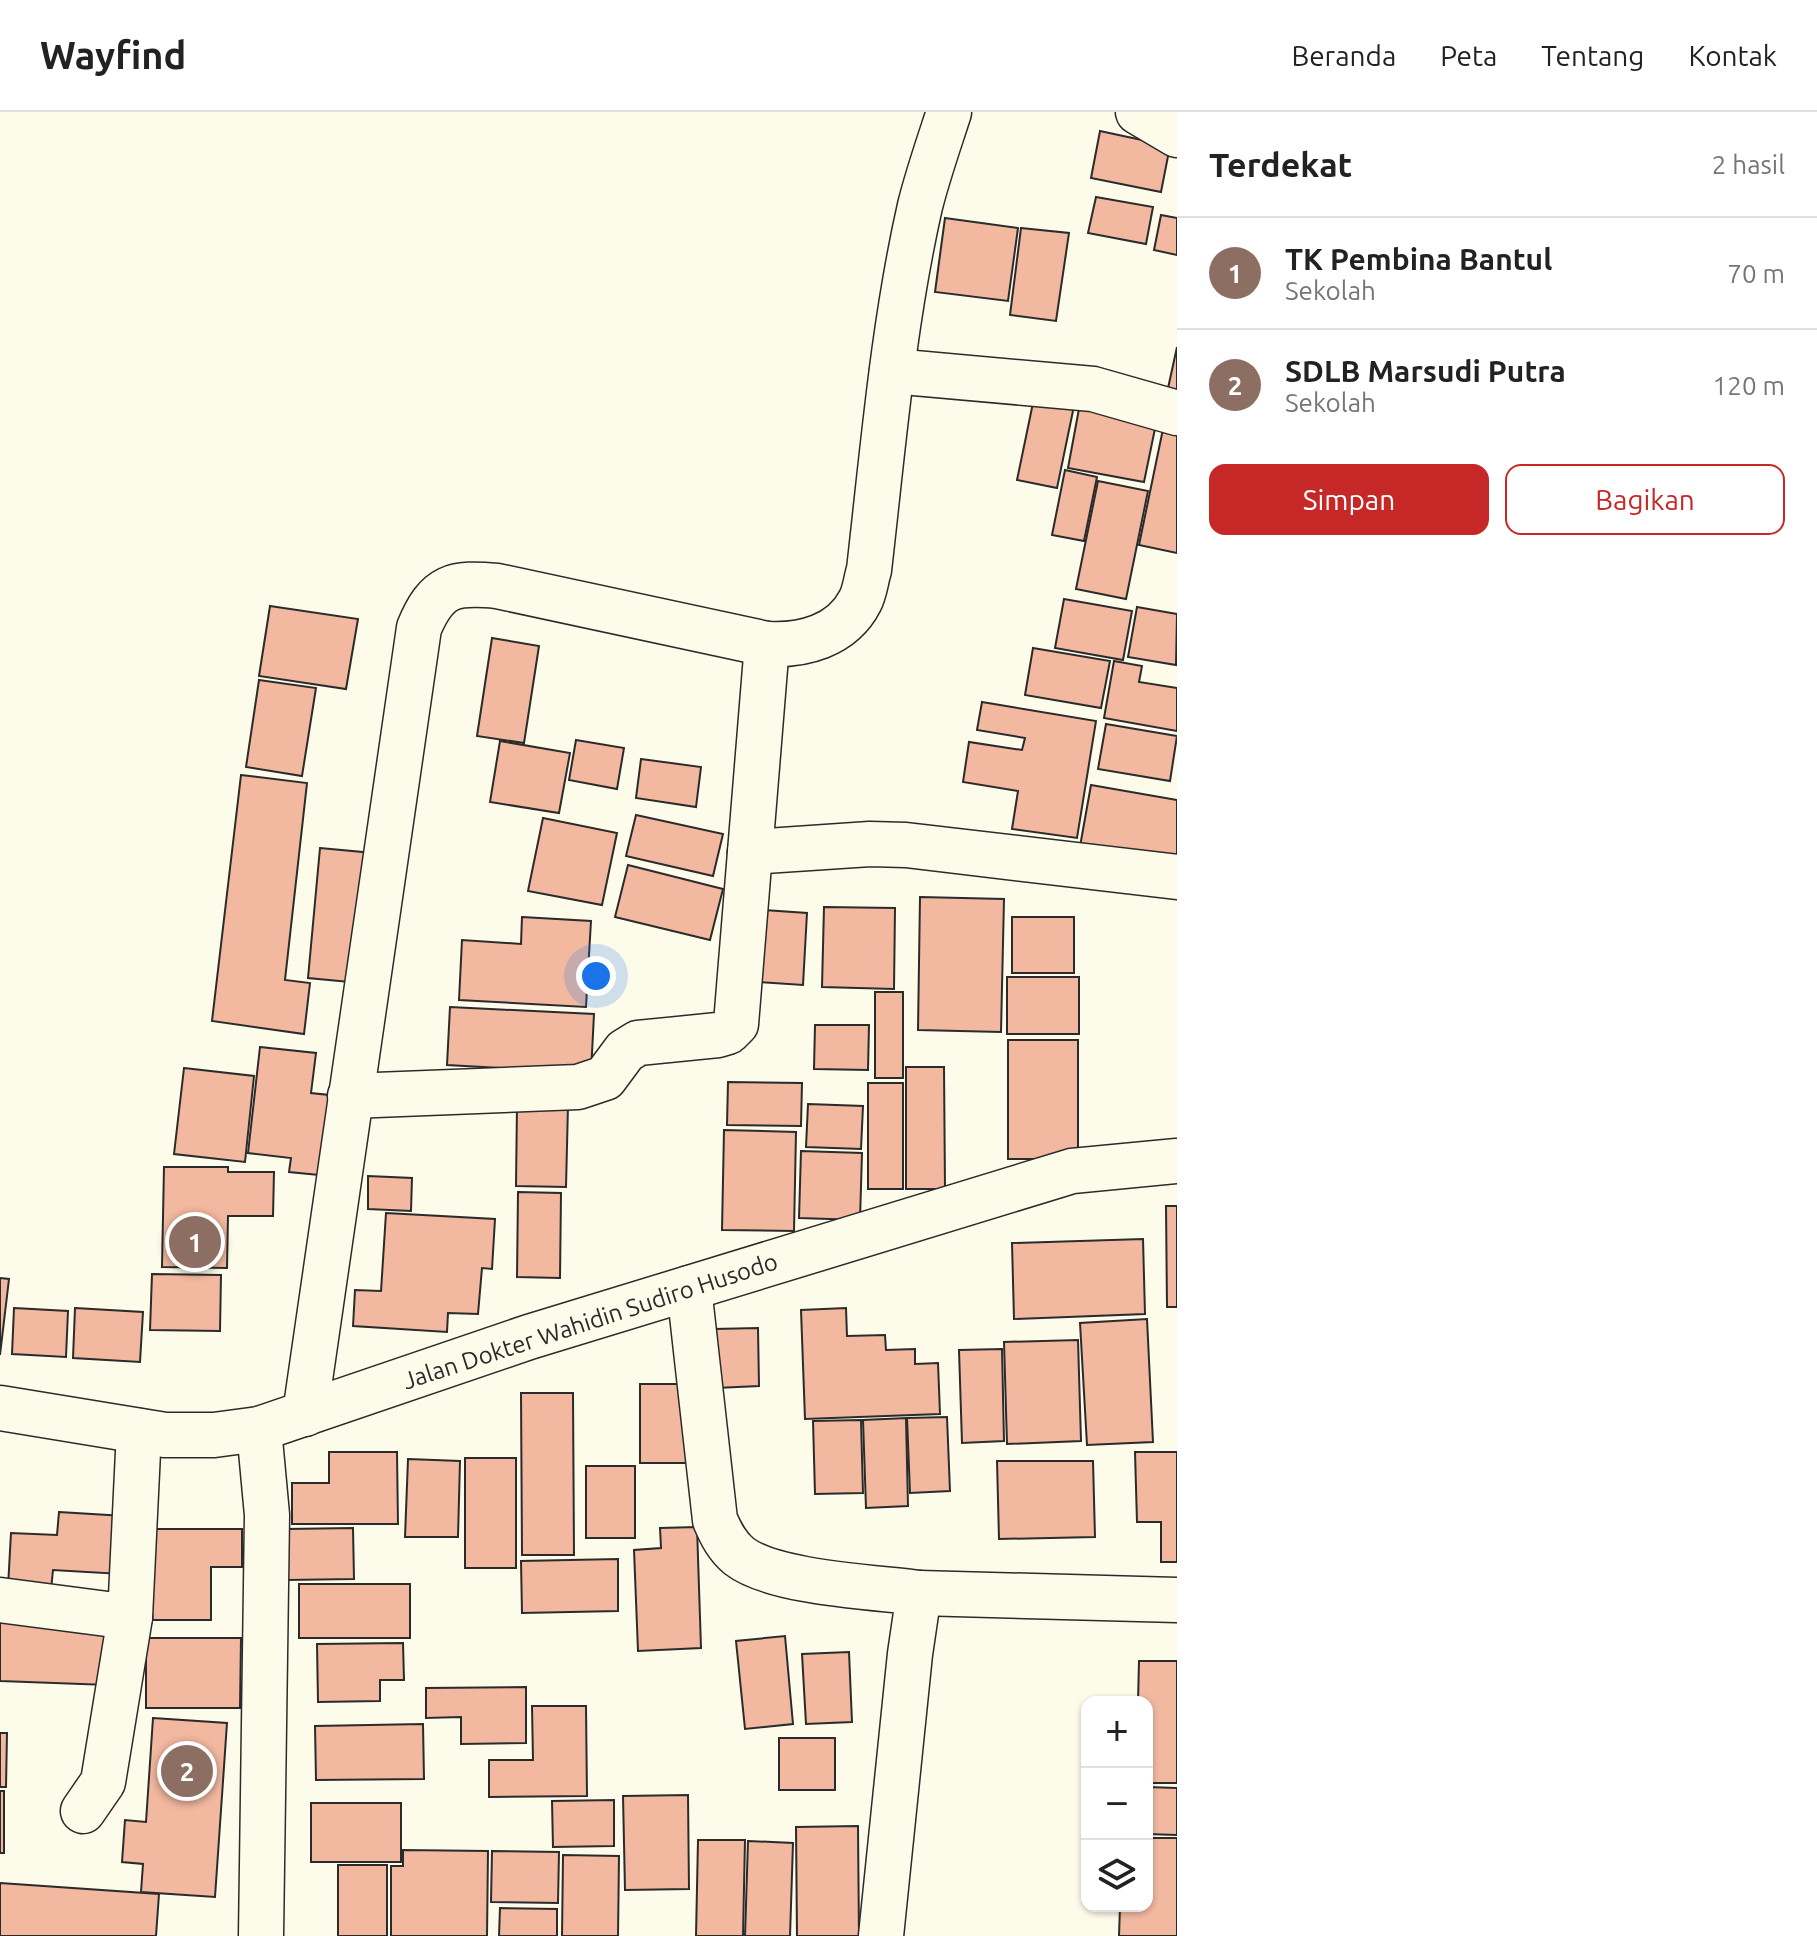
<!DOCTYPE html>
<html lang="id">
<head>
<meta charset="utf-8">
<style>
	body { margin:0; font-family:Ubuntu,sans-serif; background:#f6f6f6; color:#222 }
	.controls { position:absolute; right:24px; bottom:24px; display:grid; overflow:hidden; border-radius:16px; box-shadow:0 2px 6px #0004 }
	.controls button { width:72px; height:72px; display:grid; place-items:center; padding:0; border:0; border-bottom:2px solid #e0e0e0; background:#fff; color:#222; font:40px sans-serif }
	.you { position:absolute; left:596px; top:864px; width:28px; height:28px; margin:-20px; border:6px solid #fff; border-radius:50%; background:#1a73e8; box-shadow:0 0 0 12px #1a73e833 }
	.badge { display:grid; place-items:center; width:52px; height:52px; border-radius:50%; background:#c62828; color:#fff; font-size:26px; font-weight:700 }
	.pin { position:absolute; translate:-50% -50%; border:4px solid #fff; box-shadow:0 2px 8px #0006 }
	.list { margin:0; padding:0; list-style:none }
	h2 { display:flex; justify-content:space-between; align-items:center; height:104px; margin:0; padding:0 32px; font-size:34px }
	h2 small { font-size:26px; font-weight:400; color:#767676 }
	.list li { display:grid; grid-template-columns:52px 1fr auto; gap:24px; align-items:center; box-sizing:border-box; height:112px; padding:0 32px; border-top:2px solid #e0e0e0 }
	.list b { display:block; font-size:30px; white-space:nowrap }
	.list p { margin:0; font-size:26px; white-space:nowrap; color:#767676 }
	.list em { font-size:26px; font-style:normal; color:#767676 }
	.actions { display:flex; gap:16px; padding:24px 32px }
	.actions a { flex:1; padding:18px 0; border:2px solid #c62828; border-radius:16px; text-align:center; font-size:28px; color:#c62828 }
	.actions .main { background:#c62828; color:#fff }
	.icon { flex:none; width:44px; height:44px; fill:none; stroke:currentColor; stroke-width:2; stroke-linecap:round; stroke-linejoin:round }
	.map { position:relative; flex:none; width:1177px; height:1824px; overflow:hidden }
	header { display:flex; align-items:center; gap:48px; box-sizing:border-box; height:112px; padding:0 40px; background:#fff; border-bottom:2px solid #e0e0e0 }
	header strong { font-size:38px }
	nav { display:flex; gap:44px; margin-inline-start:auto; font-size:28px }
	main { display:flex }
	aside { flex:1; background:#fff }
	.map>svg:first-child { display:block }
	.building { fill:#f2b8a0; stroke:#2b2b2b; stroke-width:2 }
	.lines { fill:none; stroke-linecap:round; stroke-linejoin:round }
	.minor-casing { stroke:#2b2b2b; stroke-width:47 }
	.secondary-casing { stroke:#2b2b2b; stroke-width:47 }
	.minor { stroke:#fdfbea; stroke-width:44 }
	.secondary { stroke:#fdfbea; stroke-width:44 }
	.labels { text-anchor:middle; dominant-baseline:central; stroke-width:6; stroke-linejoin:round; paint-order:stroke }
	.street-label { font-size:24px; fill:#2b2b2b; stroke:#fdfbea }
</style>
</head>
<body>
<header>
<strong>Wayfind</strong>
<nav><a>Beranda</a><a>Peta</a><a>Tentang</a><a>Kontak</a></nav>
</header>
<main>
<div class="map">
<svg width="1177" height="1824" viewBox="0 0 1177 1824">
	<rect width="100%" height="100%" fill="#fdfbea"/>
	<g class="building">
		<polygon points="1100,19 1170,34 1161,80 1091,66"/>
		<polygon points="1096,85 1153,95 1146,132 1088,121"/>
		<polygon points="1161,103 1177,106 1177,143 1154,138"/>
		<polygon points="945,106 1018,116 1008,189 935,180"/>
		<polygon points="1021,116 1069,121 1056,209 1010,203"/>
		<polygon points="1177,235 1177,292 1165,290"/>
		<polygon points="1034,286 1074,294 1057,376 1017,368"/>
		<polygon points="1081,286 1158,302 1144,370 1068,356"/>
		<polygon points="1163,317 1177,320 1177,441 1139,433"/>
		<polygon points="1065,358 1097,365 1084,429 1052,423"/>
		<polygon points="1098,369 1148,379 1126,487 1076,477"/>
		<polygon points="1064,487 1132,499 1123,548 1055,536"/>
		<polygon points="270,494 358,507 346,577 259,564"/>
		<polygon points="1137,495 1177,502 1176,553 1128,545"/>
		<polygon points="492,526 539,534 524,631 477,624"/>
		<polygon points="1033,536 1110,549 1101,596 1025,583"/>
		<polygon points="1114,549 1142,554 1139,570 1177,576 1177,619 1104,606"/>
		<polygon points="259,568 316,576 302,664 246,655"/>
		<polygon points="982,590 1096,609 1077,726 1012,717 1018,679 963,670 969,630 1022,638 1025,626 977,618"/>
		<polygon points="1106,612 1177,624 1170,669 1098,657"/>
		<polygon points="576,628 624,636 617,677 569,668"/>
		<polygon points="500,629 570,641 559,701 490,690"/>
		<polygon points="641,647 701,655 696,695 636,686"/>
		<polygon points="241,663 307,671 285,868 310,871 304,922 212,909"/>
		<polygon points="1091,673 1177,688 1177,757 1079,740"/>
		<polygon points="636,703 723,722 713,764 626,744"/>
		<polygon points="543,706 617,721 602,793 528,779"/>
		<polygon points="320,736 373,741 360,871 308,866"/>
		<polygon points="628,753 723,777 710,828 615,805"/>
		<polygon points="920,785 1004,787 1001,920 918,918"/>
		<polygon points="824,795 895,796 894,877 822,875"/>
		<polygon points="764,798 807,801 803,873 760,870"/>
		<polygon points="522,805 591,809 586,895 459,888 462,828 521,832"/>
		<rect x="1012" y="805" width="62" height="56"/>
		<rect x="1007" y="865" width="72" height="57"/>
		<rect x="875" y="880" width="28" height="86"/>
		<polygon points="450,895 594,902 591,961 447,953"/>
		<polygon points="815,913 869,913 868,958 814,957"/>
		<rect x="1008" y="928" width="70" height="119"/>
		<polygon points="260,935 316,941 311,981 339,984 329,1064 289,1060 291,1046 248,1041"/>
		<polygon points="906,955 944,955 945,1077 906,1077"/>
		<polygon points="184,956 254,964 245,1050 174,1042"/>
		<polygon points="728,970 802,971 801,1014 727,1013"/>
		<rect x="868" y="971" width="35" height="106"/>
		<polygon points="517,992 568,993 566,1075 516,1074"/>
		<polygon points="808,992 863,994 861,1037 806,1035"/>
		<polygon points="724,1018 796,1020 794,1119 722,1118"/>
		<polygon points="801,1039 862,1041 860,1108 799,1106"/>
		<polygon points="164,1055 228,1055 228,1060 274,1060 273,1104 228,1104 227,1156 162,1155"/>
		<polygon points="368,1064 412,1066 411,1099 368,1097"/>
		<polygon points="518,1080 561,1081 560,1166 517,1165"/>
		<polygon points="1166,1094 1177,1094 1177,1195 1167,1195"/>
		<polygon points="386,1101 495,1107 492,1157 482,1156 478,1202 448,1201 447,1220 353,1214 355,1178 381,1179"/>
		<polygon points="1143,1127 1145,1202 1014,1207 1012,1131"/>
		<polygon points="152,1162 221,1163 220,1219 150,1218"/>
		<polygon points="0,1166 9,1167 0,1243"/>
		<polygon points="14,1196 68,1199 66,1245 12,1242"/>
		<polygon points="75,1196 143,1200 140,1250 73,1246"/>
		<polygon points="846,1196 847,1224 885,1223 886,1238 915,1237 915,1252 938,1251 940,1302 805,1307 801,1198"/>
		<polygon points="1147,1207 1153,1330 1087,1333 1080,1211"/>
		<polygon points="758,1216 759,1274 716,1276 714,1217"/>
		<polygon points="1078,1228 1081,1329 1007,1332 1004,1230"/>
		<polygon points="1002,1237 1004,1329 962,1331 959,1238"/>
		<rect x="640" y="1272" width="57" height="79"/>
		<polygon points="521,1281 573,1281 574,1443 522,1443"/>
		<polygon points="947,1305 950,1379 910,1381 907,1306"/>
		<polygon points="906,1306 908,1394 866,1396 863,1308"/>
		<polygon points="861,1308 863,1381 815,1382 813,1309"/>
		<polygon points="329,1340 397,1340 398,1412 292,1412 292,1371 329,1371"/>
		<polygon points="1135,1340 1177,1340 1177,1450 1161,1450 1161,1410 1137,1410"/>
		<rect x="465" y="1346" width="51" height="110"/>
		<polygon points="408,1347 460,1349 458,1425 405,1425"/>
		<polygon points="997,1349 1093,1349 1095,1425 999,1427"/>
		<rect x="586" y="1354" width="49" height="72"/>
		<polygon points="59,1400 124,1404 121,1462 53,1458 51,1478 8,1475 11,1421 57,1423"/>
		<polygon points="697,1415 701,1536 638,1539 634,1438 661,1436 660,1416"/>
		<polygon points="353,1416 354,1467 287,1468 287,1417"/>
		<polygon points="151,1417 242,1417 242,1455 211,1455 211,1508 151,1508"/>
		<polygon points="618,1447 618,1499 522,1501 521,1449"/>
		<rect x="299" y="1472" width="111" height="54"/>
		<polygon points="0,1496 110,1508 108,1573 0,1569"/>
		<polygon points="785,1524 793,1612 745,1617 736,1529"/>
		<polygon points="146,1526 241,1526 240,1596 146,1596"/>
		<polygon points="403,1531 404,1568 380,1568 380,1589 318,1590 317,1532"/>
		<polygon points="849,1540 852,1610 806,1612 802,1542"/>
		<polygon points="1139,1549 1177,1549 1177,1671 1147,1671 1147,1590 1138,1590"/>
		<polygon points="526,1575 526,1631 461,1632 461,1605 426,1606 426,1576"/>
		<polygon points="532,1594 586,1594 587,1684 489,1685 489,1648 533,1648"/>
		<polygon points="153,1606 227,1611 215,1785 141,1780 143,1752 122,1750 125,1708 146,1710"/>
		<polygon points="423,1612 424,1667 316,1668 315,1614"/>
		<polygon points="0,1621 7,1621 6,1675 0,1675"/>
		<rect x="779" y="1626" width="56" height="52"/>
		<polygon points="1147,1675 1177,1676 1177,1723 1147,1722"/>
		<rect x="0" y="1679" width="4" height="62"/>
		<polygon points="688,1683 689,1777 625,1778 623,1684"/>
		<polygon points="614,1688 614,1734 553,1735 552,1689"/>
		<rect x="311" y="1691" width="90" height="59"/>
		<polygon points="858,1714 859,1824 797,1824 796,1715"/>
		<polygon points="1147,1726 1177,1726 1177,1824 1119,1824 1120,1794 1147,1794"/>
		<polygon points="698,1728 745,1728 743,1824 696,1824"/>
		<polygon points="748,1729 793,1731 790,1824 745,1824"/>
		<polygon points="403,1738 488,1739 487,1824 391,1824 391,1754 403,1754"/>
		<polygon points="492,1739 559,1740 558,1791 491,1790"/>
		<polygon points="563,1743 619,1744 618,1824 562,1824"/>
		<rect x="338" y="1753" width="49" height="71"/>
		<polygon points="0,1771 159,1782 156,1824 0,1824"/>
		<polygon points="500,1796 557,1797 557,1824 499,1824"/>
	</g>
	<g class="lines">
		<g class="minor-casing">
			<g id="minor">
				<polyline points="1138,0 1177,23"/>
				<polyline points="892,259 1093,277 1177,301"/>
				<polyline points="750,740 870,732 906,733 1177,765"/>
				<polyline points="350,984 578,975 605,966 625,939 638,931 718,923 728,920 736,912 767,532"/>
				<path d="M689,1176L715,1408C721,1422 727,1434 739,1444C774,1471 873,1475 919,1481L910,1542L881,1824"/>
				<path d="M305,1302L419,516C437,473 453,470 497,474L767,532C803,534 842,524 860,489C865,480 866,467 869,458C883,337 893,213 920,94C928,62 939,31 949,0"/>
				<polyline points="259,1317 267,1403 261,1824"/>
				<polyline points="919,1481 1177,1488"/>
				<polyline points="0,1488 130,1505"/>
				<polyline points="83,1699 103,1670 130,1505 139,1319"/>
			</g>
		</g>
		<g class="secondary-casing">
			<polyline id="secondary" points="0,1296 165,1323 214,1323 259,1317 529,1225 1072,1059 1177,1049"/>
		</g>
		<use href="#minor" class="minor"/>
		<use href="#secondary" class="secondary"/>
	</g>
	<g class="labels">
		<g class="street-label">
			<text transform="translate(590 1209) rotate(-18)">Jalan Dokter Wahidin Sudiro Husodo</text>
		</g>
	</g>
</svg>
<div class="controls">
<button>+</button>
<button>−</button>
<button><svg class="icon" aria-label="layers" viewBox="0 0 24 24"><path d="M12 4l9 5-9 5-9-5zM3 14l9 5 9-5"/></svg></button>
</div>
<div class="you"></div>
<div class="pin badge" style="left:195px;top:1130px;background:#8d6e63">1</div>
<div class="pin badge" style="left:187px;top:1659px;background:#8d6e63">2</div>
</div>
<aside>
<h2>Terdekat<small>2 hasil</small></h2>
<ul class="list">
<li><span class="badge" style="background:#8d6e63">1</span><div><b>TK Pembina Bantul</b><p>Sekolah</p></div><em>70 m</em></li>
<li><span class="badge" style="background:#8d6e63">2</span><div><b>SDLB Marsudi Putra</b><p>Sekolah</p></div><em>120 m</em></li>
</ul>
<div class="actions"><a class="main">Simpan</a><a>Bagikan</a></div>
</aside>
</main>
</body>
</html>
